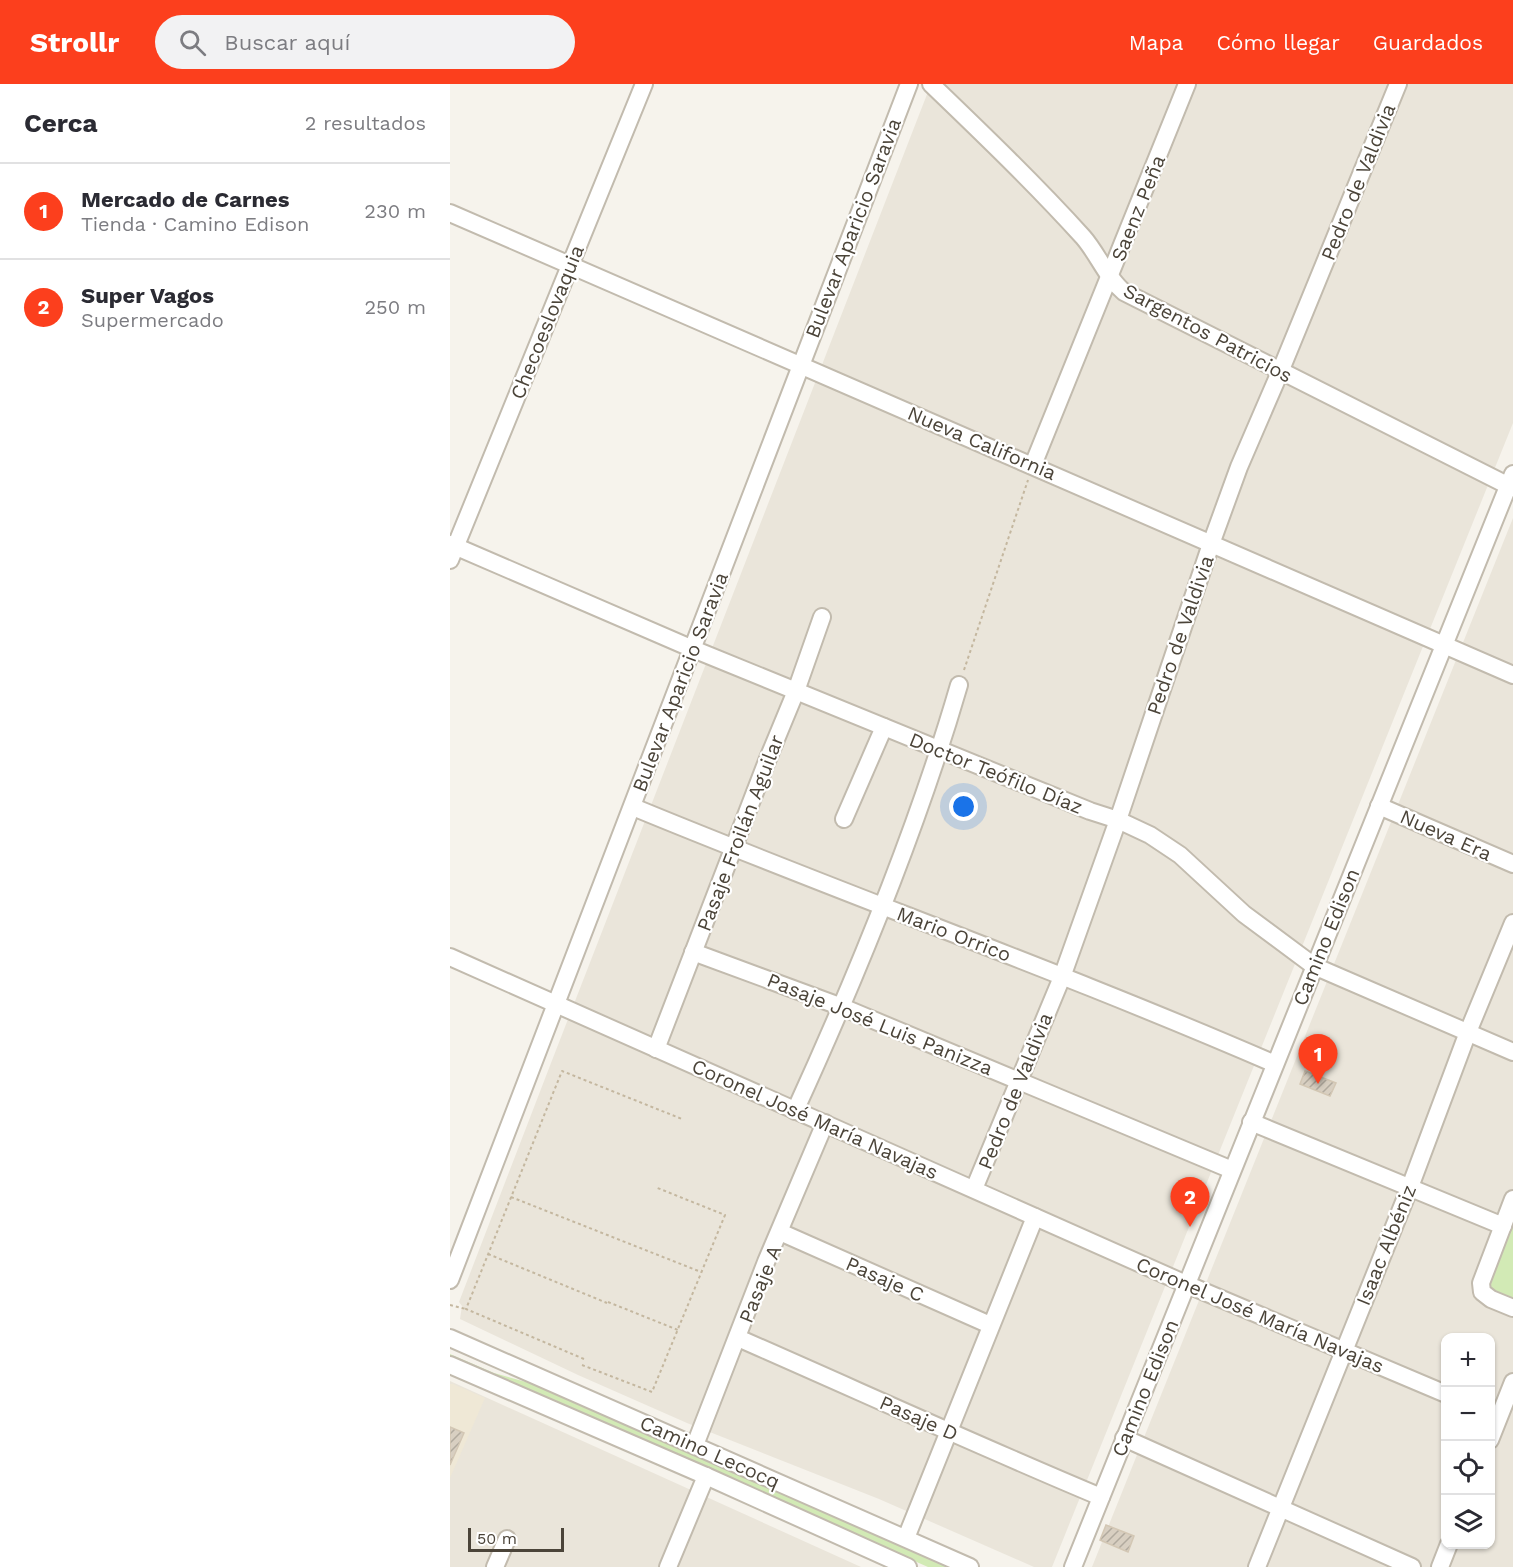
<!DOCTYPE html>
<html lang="es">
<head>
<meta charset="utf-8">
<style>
	body { margin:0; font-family:"Work Sans",sans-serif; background:#f2f2f3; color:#2b2b33 }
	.controls { position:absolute; right:18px; bottom:18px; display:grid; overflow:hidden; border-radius:12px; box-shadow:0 2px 4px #0004 }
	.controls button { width:54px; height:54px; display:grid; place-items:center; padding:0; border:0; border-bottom:2px solid #e1e1e2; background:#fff; color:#2b2b33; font:30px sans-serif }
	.scale { position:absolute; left:18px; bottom:15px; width:96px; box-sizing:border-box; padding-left:6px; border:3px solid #4b4439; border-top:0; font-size:16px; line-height:21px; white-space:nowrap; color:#4b4439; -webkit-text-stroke:4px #fff; paint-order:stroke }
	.you { position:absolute; left:514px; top:723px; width:21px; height:21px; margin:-15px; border:4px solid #fff; border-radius:50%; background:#1a73e8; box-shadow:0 0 0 9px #1a73e833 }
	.badge { display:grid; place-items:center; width:39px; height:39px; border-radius:50%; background:#fc3f1d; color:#fff; font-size:20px; font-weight:700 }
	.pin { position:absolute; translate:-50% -50px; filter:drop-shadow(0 2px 3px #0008) }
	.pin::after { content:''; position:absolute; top:32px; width:21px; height:18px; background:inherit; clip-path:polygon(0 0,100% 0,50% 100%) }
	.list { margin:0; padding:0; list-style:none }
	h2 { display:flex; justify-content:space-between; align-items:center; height:78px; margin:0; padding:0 24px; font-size:26px }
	h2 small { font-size:20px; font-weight:400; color:#7c7c81 }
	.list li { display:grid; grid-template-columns:39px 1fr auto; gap:18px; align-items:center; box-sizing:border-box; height:96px; padding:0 24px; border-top:2px solid #e1e1e2 }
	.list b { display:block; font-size:22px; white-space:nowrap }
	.list p { margin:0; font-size:20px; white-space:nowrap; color:#7c7c81 }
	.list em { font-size:20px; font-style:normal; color:#7c7c81 }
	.icon { flex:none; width:33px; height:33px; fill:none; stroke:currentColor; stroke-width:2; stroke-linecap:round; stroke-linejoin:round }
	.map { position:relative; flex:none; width:1063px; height:1483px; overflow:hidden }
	header { display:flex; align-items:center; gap:36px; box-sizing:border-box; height:84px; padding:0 30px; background:#fc3f1d; color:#fff }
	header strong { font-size:28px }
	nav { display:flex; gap:33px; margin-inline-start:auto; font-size:21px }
	.search { width:420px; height:54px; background:#f2f2f3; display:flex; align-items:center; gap:15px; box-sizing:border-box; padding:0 21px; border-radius:33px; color:#7c7c81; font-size:22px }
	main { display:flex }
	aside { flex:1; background:#fff }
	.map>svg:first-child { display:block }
	.residential { fill:#eae5da; fill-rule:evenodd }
	.education { fill:#efe8d6 }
	.green { fill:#d2eab5 }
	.building { fill:url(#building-hatch); stroke:#d3c7b4; stroke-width:1.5 }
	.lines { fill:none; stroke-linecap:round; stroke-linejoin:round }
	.minor-casing { stroke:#c2bbae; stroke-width:20 }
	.path { stroke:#c4b79f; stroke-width:2; stroke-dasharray:3 3; stroke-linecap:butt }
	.minor { stroke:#fff; stroke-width:16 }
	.labels { text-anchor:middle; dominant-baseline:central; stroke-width:4.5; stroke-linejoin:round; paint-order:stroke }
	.street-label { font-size:20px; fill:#4b4439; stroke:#fff }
</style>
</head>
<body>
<header>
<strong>Strollr</strong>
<div class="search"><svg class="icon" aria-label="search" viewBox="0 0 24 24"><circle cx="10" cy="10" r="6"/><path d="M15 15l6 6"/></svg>Buscar aquí</div>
<nav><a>Mapa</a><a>Cómo llegar</a><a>Guardados</a></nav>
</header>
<main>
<aside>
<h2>Cerca<small>2 resultados</small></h2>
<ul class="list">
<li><span class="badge">1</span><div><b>Mercado de Carnes</b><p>Tienda · Camino Edison</p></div><em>230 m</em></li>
<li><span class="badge">2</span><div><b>Super Vagos</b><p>Supermercado</p></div><em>250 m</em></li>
</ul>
</aside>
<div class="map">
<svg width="1063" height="1483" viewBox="0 0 1063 1483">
	<defs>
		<pattern id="building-hatch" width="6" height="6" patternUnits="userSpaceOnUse" patternTransform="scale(1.5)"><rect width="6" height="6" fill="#d8cfc1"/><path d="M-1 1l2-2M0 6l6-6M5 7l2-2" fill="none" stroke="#b1aa9e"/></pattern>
	</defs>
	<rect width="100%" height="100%" fill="#f6f3ec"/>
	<g class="residential">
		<polygon points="481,0 1063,0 1063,339 602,1483 584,1483 429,1415 237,1339 128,1291 10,1235 12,1222 9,1218 101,979"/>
		<path d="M1063,434V1483H642ZM996,1254H1040V1460H996Z"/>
		<polygon points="0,1297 411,1483 0,1483"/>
	</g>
	<polygon class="education" points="0,1300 3,1300 35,1314 0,1394"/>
	<g class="green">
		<polygon points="1063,1133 1063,1220 1045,1212 1040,1203"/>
		<polygon points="0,1270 44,1289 87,1301 500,1483 478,1483 0,1273"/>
	</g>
	<g class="building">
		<polygon points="855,987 886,999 880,1012 850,1000"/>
		<polygon points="0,1343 14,1349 0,1381"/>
		<polygon points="656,1441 684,1452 678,1468 650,1456"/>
	</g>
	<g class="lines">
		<g class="minor-casing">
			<g id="minor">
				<path d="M481,0C533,50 585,100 633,153C648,170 656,193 674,208L1063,404"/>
				<polyline points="0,129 1063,591"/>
				<polyline points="583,381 737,0"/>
				<polyline points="0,460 243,565 640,727 668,736 700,751 730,771 794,830 864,882 1063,968"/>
				<polyline points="0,476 194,0"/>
				<polyline points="929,722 1063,780"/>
				<path d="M183,723C396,811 613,888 825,980"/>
				<polyline points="394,735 434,643"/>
				<polyline points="243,868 392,923 782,1086"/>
				<polyline points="0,873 736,1200 996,1310"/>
				<polyline points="206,965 317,677 346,607 372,533"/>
				<path d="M345,1027C408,889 467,746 509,601"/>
				<polyline points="801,1038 1053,1142"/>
				<polyline points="524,1105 612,893 668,736 761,460 789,383 830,288 948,0"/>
				<polyline points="1063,1115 1031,1199 1032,1208 1041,1215 1063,1224"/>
				<polyline points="330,1148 540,1241"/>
				<path d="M0,1196C154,797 306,398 459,0"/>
				<polyline points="0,1254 520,1483"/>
				<path d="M288,1254C409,1307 529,1362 651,1413"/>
				<polyline points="0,1281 256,1392 458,1483"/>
				<polyline points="674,1354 962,1483"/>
				<polyline points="1040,1356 1063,1298"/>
				<polyline points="245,1361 316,1178 375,1039"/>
				<polyline points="456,1454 585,1133"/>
				<polyline points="45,1483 57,1455"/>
				<polyline points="218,1483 256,1392"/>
				<polyline points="623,1483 1063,390"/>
				<polyline points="807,1483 960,1103 1018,948 1063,839"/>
				<polyline points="990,1483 999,1460"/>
			</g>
		</g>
		<g class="path">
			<polyline points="514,586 578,396"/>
			<polyline points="61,1113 251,1188"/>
			<polyline points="38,1170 157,1219"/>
			<polyline points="158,1218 228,1246"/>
			<polyline points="0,1221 16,1225"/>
			<polyline points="134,1275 16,1225 112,987 232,1035"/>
			<polyline points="132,1281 202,1308 275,1131 205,1103"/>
		</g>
		<use href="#minor" class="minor"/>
	</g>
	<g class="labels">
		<g class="street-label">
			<text transform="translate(908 98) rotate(-68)">Pedro de Valdivia</text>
			<text transform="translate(688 124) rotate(-68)">Saenz Peña</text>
			<text transform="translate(403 144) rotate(-69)">Bulevar Aparicio Saravia</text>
			<text transform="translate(97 238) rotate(-68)">Checoeslovaquia</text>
			<text transform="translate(758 249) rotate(28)">Sargentos Patricios</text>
			<text transform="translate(532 359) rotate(23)">Nueva California</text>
			<text transform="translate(730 551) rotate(-71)">Pedro de Valdivia</text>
			<text transform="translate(230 598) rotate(-69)">Bulevar Aparicio Saravia</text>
			<text transform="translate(546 689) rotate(22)">Doctor Teófilo Díaz</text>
			<text transform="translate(290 749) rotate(-69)">Pasaje Froilán Aguilar</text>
			<text transform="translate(996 751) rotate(24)">Nueva Era</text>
			<text transform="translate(504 850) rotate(21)">Mario Orrico</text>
			<text transform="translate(876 853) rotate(-68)">Camino Edison</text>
			<text transform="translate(430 940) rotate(22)">Pasaje José Luis Panizza</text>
			<text transform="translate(565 1007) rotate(-68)">Pedro de Valdivia</text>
			<text transform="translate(365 1035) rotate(24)">Coronel José María Navajas</text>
			<text transform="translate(936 1161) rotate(-68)">Isaac Albéniz</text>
			<text transform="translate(435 1195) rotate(24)">Pasaje C</text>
			<text transform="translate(310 1200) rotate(-68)">Pasaje A</text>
			<text transform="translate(810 1231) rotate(23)">Coronel José María Navajas</text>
			<text transform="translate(695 1304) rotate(-68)">Camino Edison</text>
			<text transform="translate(469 1334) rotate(24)">Pasaje D</text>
			<text transform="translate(260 1368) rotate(24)">Camino Lecocq</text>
		</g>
	</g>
</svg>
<div class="controls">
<button>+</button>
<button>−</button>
<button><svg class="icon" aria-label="locate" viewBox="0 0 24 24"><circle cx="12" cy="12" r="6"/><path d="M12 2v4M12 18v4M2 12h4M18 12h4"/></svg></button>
<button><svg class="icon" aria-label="layers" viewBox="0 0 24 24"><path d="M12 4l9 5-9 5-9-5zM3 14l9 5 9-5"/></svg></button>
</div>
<div class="scale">50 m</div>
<div class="you"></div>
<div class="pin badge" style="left:868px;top:1000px">1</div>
<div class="pin badge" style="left:740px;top:1143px">2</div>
</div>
</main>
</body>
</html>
